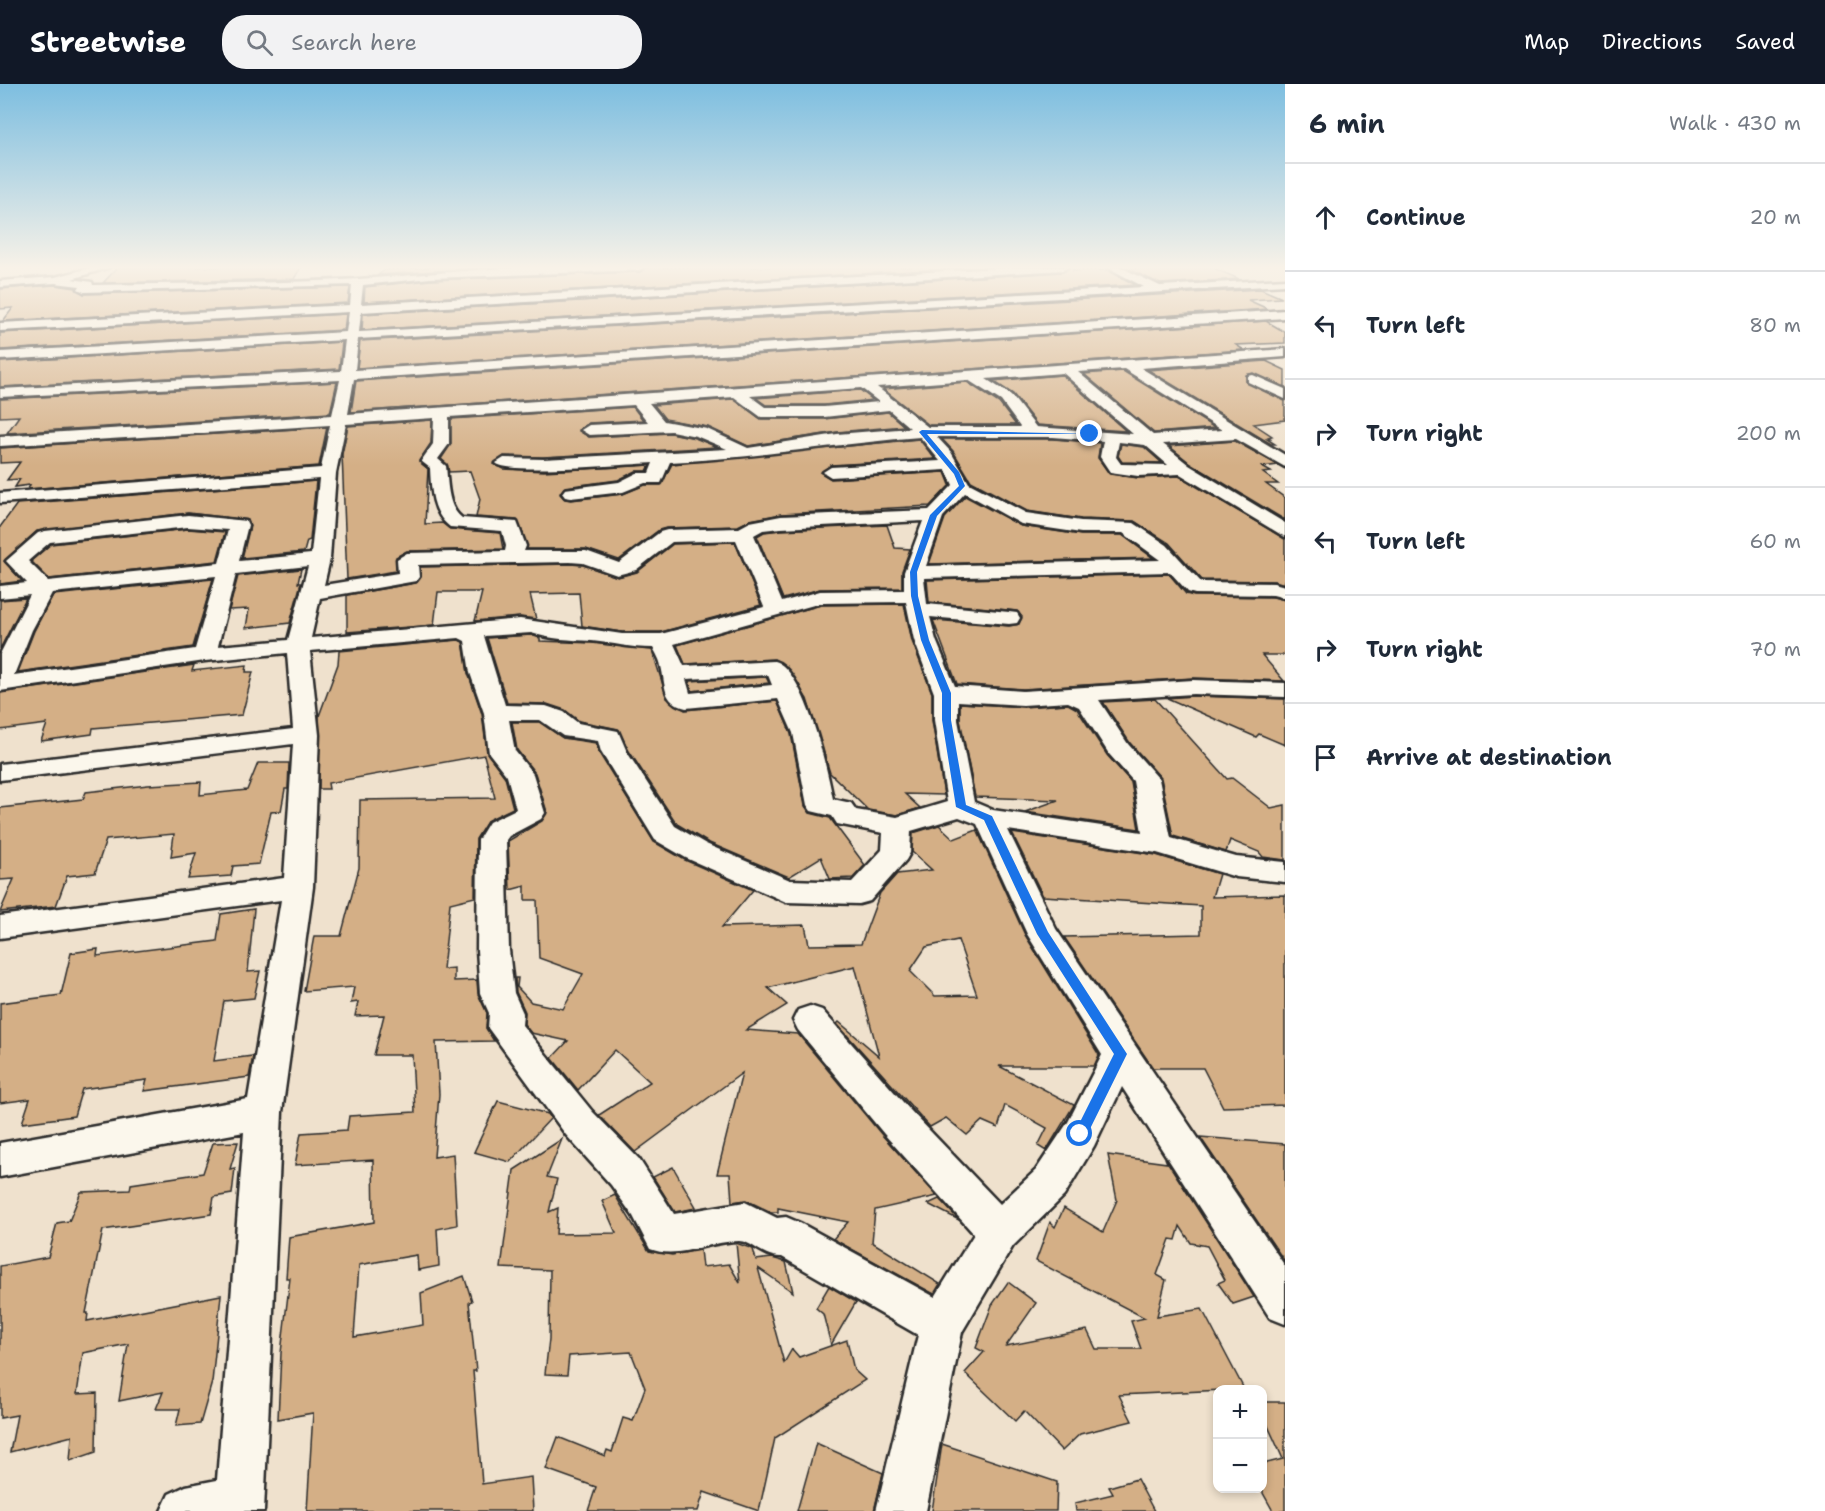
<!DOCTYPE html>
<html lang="en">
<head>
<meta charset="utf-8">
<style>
	body { margin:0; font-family:"Shantell Sans",sans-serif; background:#f2f2f3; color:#1f2937 }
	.controls { position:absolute; right:18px; bottom:18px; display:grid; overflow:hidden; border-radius:12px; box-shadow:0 3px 9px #0003 }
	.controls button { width:54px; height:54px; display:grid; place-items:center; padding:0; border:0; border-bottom:2px solid #e0e1e3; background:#fff; color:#1f2937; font:30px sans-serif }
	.stop { position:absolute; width:18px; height:18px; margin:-14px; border:4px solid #1a73e8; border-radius:50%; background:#fff }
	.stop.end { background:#1a73e8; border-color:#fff; box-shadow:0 2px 6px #0008 }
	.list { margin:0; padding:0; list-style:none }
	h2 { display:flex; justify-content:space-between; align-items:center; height:78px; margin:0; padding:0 24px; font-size:26px }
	h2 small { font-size:20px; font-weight:400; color:#747a83 }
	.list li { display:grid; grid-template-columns:39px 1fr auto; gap:18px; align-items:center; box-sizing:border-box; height:108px; padding:0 24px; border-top:2px solid #e0e1e3 }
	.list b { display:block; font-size:22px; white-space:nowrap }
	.list em { font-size:20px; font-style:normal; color:#747a83 }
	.icon { flex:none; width:33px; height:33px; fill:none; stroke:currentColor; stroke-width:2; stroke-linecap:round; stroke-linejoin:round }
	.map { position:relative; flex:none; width:1285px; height:1427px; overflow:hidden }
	header { display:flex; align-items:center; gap:36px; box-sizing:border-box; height:84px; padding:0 30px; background:#111827; color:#fff }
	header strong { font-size:28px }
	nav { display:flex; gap:33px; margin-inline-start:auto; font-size:21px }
	.search { width:420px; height:54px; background:#f2f2f3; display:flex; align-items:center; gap:15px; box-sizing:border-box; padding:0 21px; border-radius:24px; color:#747a83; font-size:22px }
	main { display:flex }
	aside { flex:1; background:#fff }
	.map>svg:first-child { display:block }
	.building { fill:#d4af86; stroke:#2b2b2b; stroke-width:1.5; fill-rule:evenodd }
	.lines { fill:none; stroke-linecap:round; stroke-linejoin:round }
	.minor-casing { stroke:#2b2b2b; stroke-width:5 }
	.minor { fill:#fbf7ec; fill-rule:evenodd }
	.route { fill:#1a73e8 }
</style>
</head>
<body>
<header>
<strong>Streetwise</strong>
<div class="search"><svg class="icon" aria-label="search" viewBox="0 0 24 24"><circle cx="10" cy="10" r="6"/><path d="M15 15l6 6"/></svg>Search here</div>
<nav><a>Map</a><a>Directions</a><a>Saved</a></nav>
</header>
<main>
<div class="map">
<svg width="1285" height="1427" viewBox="0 0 1285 1427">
	<rect width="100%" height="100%" fill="#efe1cd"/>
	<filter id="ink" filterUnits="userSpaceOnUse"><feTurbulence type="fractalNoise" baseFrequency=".0167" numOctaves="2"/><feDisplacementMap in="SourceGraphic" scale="12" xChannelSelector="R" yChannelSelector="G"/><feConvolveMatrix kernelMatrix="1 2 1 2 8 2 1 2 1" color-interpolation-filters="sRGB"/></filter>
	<g filter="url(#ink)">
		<g class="building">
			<polygon points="118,183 301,183 294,195 103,199"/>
			<polygon points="436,183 491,183 378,191 385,186"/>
			<polygon points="707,183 983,183 364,218 365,203 430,196 640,188 646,184"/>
			<polygon points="1070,183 1073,183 1073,187 1107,186 1136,201 362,246 363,230 1063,188"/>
			<polygon points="1175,183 1211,183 1239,195 1160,200 1129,185"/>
			<polygon points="55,201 76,204 84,210 350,203 348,219 3,237 13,224 0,225 0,205"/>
			<polygon points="1261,205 1282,214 1248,216 1268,225 357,284 360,257"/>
			<polygon points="346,230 344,246 0,266 0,249"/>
			<polygon points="1266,237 1285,248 1285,259 1236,261 1244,266 351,328 356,297"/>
			<polygon points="342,258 339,285 0,303 0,278"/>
			<polygon points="1266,277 1285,286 1285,303 1254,289 1246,291 1246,298 1285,317 1285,336 1254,340 1272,352 1268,353 1272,355 1267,355 1275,360 1271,360 1148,286"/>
			<polygon points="1123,287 1215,344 1154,349 1084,290"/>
			<polygon points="1062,291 1126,347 1037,341 1013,310 993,297"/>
			<polygon points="337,298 330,329 7,349 19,332 0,333 0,315"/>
			<polygon points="967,298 999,319 1016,341 929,341 883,305"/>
			<polygon points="860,306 873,316 824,321 766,321 756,314"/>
			<polygon points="733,315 761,335 824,335 888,328 904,342 837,348 748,362 708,343 665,335 654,321"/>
			<polygon points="633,323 643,336 589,339 579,347 589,353 671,349 695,354 717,363 543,373 504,372 494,380 504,385 544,387 650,381 647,387 636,387 618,396 565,403 560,410 565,415 571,416 623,410 645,401 661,401 672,380 919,355 935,375 831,381 821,389 831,395 945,388 950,401 930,422 781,430 750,436 738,442 666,444 659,446 619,476 586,465 527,465 517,436 476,433 480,415 470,387 449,388 447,380 441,375 451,360 451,335"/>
			<polygon points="432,336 431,359 419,377 428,385 425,440 442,439 450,445 500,449 503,465 407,467 396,473 396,487 347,495 342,370 348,342"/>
			<polygon points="327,343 319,382 28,405 30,401 15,403 20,395 7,396 20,378 0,379 0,364"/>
			<polygon points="942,355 1053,355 1100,359 1098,374 1110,390 1138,394 1179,392 1285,455 1285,500 1274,497 1202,496 1169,459 1134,437 1081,435 1027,427 971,397 953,367"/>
			<polygon points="1235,357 1278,381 1262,383 1271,388 1263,389 1278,400 1266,400 1285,414 1285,436 1190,379 1169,362"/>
			<polygon points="1121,360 1144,363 1162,379 1122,378 1118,372"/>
			<polygon points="316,397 310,456 307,457 304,468 242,474 250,442 248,436 188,429 37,447 4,477 22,497 0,500 0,443 17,420"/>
			<polygon points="965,412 1021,442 1081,451 1122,451 1153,474 929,480 945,434"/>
			<polygon points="887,441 895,464 910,465 902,487 902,504 820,505 783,515 757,452 764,448 781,446"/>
			<polygon points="188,445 225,448 217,477 49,495 31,477 51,460"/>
			<polygon points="735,458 761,521 661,548 622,548 582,542 579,509 530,510 536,535 520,533 475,537 482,508 438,508 434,541 347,548 347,511 416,499 421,493 420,483 570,480 583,481 618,493 637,488 673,460"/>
			<polygon points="301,485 298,499 301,499 290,539 246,544 249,525 229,526 238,492"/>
			<polygon points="1169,490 1186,510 1194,512 1273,513 1285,516 1285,571 1262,571 1284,597 1193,594 1023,605 957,600 933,536 1009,542 1019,540 1022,533 1017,527 929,518 927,496"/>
			<polygon points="213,495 193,563 18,588 34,547 53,511"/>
			<polygon points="26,514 0,565 0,516"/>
			<polygon points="904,520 912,557 932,609 932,636 944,711 905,710 920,724 897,731 868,726 830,689 807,615 786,582 774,575 685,580 677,561 821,521"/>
			<polygon points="531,551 540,554 540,557 592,559 652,566 667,614 685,626 777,617 791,650 805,722 810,729 830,734 865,781 853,794 830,795 821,773 789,793 707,758 677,740 629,667 618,645 579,637 565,626 547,620 507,619 487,554"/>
			<polygon points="459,556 463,558 468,589 482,630 487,669 505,693 513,724 488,736 476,755 475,813 450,819 443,885 454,884 454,897 477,896 478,910 487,929 486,944 494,957 436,958 439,1010 434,1073 453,1070 457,1141 437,1145 439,1182 418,1186 417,1171 359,1181 354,1253 423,1241 421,1209 464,1192 472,1217 469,1218 476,1287 473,1287 482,1400 531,1393 533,1427 307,1427 313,1329 278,1335 281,1269 290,1194 286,1194 289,1153 374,1138 373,1076 295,1081 301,1049 347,1046 349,1032 415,1028 412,971 374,971 384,931 355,932 358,918 351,919 354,903 304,907 314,852 341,852 359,784 360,716 495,714 484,671 328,699 329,705 319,705 319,632 338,580 339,567"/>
			<polygon points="194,581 192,587 247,581 246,588 253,588 242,631 93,644 92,650 41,657 47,640 0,646 0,609"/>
			<polygon points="766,593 769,599 692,607 689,597"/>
			<polygon points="1193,612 1285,615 1285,661 1259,650 1256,653 1167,614"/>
			<polygon points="1155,615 1227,695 1232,694 1271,724 1285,721 1285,776 1263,773 1259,768 1230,756 1226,768 1173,752 1161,694 1130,659 1103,618"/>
			<polygon points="960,619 1023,623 1068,620 1077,625 1107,671 1131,698 1139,745 1025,728 1058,716 975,713 960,636"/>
			<path d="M512,638H539L563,654L596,659L599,669L654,758L685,776L753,806L722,843L805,841L809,861L861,860L880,809L897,790L932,786L912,768L913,749L939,741L954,755L977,746L1025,851L1099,971L1094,982H999L1074,1021L1046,1067L1038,1062L1047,1044L1005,1021L998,1044L982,1037L967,1051L946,1034L930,1043L837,940L839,938L879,972L855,882L768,904L787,921L746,946L798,950L882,1051L937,1112L875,1126L872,1158L940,1200L934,1210L833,1155L848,1138L778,1124V1128H771L746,1116L732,1118L730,1090H717L742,989L635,1068L599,1031L650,998L615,966L578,1006L552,974L568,957L531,949L524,940L525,928L516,908L515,894H518L517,903L531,918L563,925L583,890L539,874L537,816H525V802L510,806L508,757L542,737L547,728L535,689L517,666ZM958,856L977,911L935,912L910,887L926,863Z"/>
			<polygon points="258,679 289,679 288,705 285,705 281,727 271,728 259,780 233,782 231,792 188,795 196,769 171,773 174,750 106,756 95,789 67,792 56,822 0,828 14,795 0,796 0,724 83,715 86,708 148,701 201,698 200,711 247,706"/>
			<polygon points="1012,749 1156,771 1219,790 1212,813 1285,811 1285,1021 1223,1023 1203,984 1153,984 1064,853 1201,850 1201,822 1043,812"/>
			<polygon points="254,825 248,888 260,887 254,914 224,917 214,977 253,972 249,993 144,1007 147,996 82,1005 74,1032 22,1039 30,1015 0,1019 0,919 61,911 71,869 98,865 97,872 217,857 221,830"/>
			<polygon points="498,1017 548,1030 551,1034 510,1078 474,1068"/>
			<polygon points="1200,1053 1285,1060 1285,1178"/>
			<polygon points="562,1055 547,1093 557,1095 549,1128 558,1124 556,1150 616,1149 602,1117 615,1111 649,1167 672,1171 700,1166 702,1183 729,1180 740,1199 736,1159 753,1165 756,1176 772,1174 786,1178 793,1208 758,1184 784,1279 792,1265 799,1273 847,1256 854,1286 865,1296 775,1354 759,1427 704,1408 698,1427 588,1427 596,1403 546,1385 558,1353 605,1372 607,1366 612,1368 623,1334 633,1337 645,1304 631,1268 569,1272 567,1291 545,1290 549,1255 550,1186 501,1184 514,1086"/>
			<polygon points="238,1058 230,1085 235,1084 232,1110 214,1113 211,1130 103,1146 86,1229 88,1229 87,1237 221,1211 212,1298 200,1340 176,1342 180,1325 156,1325 163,1308 119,1317 128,1260 83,1269 77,1310 97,1309 96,1368 70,1377 72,1352 10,1368 17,1331 0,1334 0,1182 48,1173 57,1139 69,1137 81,1108 130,1106 131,1100 203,1089 213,1059"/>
			<polygon points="1108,1071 1167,1079 1165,1074 1254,1213 1233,1220 1218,1199 1225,1196 1207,1162 1191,1159 1180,1142 1176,1156 1170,1155 1157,1191 1166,1196 1157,1232 1202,1225 1244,1305 1119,1311 1132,1337 1080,1350 1062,1367 1024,1327 1015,1337 965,1289 984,1268 976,1264 992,1221 1008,1198 1036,1219 1006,1262 1087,1246 1096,1265 1141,1265 1131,1237 1145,1234 1036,1177 1050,1138 1055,1143 1064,1124 1103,1148 1117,1116"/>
			<polygon points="673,1083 696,1123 696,1124 675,1128 653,1093"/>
			<polygon points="939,1115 959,1136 928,1120"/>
			<polygon points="829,1202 856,1218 831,1261 823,1230 816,1224"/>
			<polygon points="1263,1318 1285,1318 1285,1427 1273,1427 1263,1409 1263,1380 1283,1375 1263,1331"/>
			<polygon points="816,1359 883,1389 874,1427 797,1427"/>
			<polygon points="942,1360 1057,1398 1056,1427 932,1427"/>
			<polygon points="1137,1395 1154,1427 1076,1427 1075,1419 1113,1410 1109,1403"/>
		</g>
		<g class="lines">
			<g class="minor-casing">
				<g id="minor">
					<path d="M94,183H110L72,195L92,198L93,201C181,199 270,200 358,195C453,189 550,176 645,183L640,186L430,194L363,201L361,220L1017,183H1068L1063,186L361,228L359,248L1144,203L1107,183H1120L1160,202L1285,195V201L358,255L355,286L1285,226V234L354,295L348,330L1285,265V273L1141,284L1285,371V383L1236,355L1163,360L1189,381L1285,439V453L1180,390L1138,392L1110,388L1100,373L1103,357L1053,353H937L951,368L969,399L1026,429L1081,437L1134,439L1167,461L1201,498L1274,499L1285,502V514L1273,511L1195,510L1188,508L1170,488L924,494L927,520L1009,528L1017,529L1020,534L1017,539L1009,540L930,533L936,556L955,602L1023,607L1193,596L1285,599V613L1193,610L1099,616L1128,660L1159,695L1171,754L1236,773L1285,778V798L1236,793L1157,769L1008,746L1056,845L1285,1182V1240L1270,1234L1122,1003L1094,1062L1064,1112L1013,1162L962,1248L926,1427H876L918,1251L782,1173C763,1174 752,1157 739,1157C708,1157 679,1176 650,1165L633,1132L611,1101L566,1051L488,944L489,929L480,909L477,866L478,756L489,738L516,725L507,692L489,669L484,629L470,589L465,557L459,554L310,567L319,651L313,803L282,1028L264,1427H161L169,1410L186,1402L217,1396L244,1048L0,1093V1059L248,1015L281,816L0,854V832L284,794L293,660L0,696V680L293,645L287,569L205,577L0,607V570L30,511L0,514V502L27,499L6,477L38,449L45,447L188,431L246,437L248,441L239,477L311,470L319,395L0,419V409L321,384L330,341L0,362V352L332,331L340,296L0,313V305L341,287L345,256L0,276V268L346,248L349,228L0,247V239L350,221L352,201L84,208L78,205L80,202L55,199L0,203V197L55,193ZM1124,285L1222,346L1153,351L1078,288ZM1063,289L1133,350L1036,343L1011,311L986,295ZM968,296L1001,317L1020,343H928L877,303ZM861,304L879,318L824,323H765L750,312ZM734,313L761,333H824L889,326L910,344L837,350L748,364L707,345L664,337L649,319ZM634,321L648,338L589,341L581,346L589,351L671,347L696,352L727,365L543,375L504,374L496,379C505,391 631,380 653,379L649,389H637L619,398L565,405L562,409L565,413L571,414L623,408L645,399H661L670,378C754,374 836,360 920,353L940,377L831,383L823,388L831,393L946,386L953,401L929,426L781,432L750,438L739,444L667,446L660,448L619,479L586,467H524L526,462L517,438L462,434C447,423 448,398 446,382L438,375L449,360V333ZM434,334L433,360L421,377L430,384C431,406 432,429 450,443L502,447L506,462L505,467L407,469L397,475L398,489L324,501L330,475L336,389L346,340ZM1119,358L1145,361L1168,381L1121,380L1116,373ZM965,409L1021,440L1081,449H1123L1160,476L926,482L943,433ZM923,437L904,488V506L820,507L782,518L754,451L763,446L781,444ZM188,443L228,446L219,479L48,497L28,477L50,458ZM736,456L764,523L661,550H622L520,535L311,554L320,514L416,497L419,493L418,481L570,478L583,479L617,491L636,486L672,458ZM308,482L288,556L218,562L236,490ZM216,492L195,565L14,591L32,546L52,509ZM906,518L914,556L934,609V636L947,718L897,733L856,726L851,719L833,715C827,685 805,585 774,577L684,582L674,560L821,519ZM531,549C551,555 570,556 592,557C614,559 629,564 653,564C656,569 660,576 661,582C666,602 662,618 686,624L778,615L793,649L807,721L811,727L832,732L837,740L883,749L882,766L852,798L790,796L706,760L675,742L627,668L618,647L578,639L564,628L546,622L505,621L484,552ZM768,591L772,601L690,609L686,595ZM958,617L1023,621L1068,618L1079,623L1109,670L1133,697L1142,748L993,726L974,718L958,636ZM509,636H540L563,652L598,657L601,668L655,756L686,774L786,818L859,820L870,817L906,776L910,769L911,747L959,733L977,740L1027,850L1102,971L1068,1038L1036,1086L1000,1120L910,1026L822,926L810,922L798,926L793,936L798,946L884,1050L974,1150L935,1213L800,1139L786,1133L777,1134L745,1118L674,1130L639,1075L592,1027L522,941L523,929L514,909L509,866L506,756L509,752L541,735L545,729L533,690L515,667Z"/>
					<polygon points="1253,291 1285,305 1285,315 1248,298 1248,292"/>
				</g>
			</g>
			<use href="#minor" class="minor"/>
		</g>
	</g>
	<linearGradient id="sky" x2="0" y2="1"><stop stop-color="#7dbee0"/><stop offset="0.48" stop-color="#f8f2e8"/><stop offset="1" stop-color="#f8f2e8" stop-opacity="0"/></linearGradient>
	<rect width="1285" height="382" fill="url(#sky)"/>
	<polygon class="route" points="922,346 1093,350 927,350 959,388 965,402 937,432 917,488 918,512 929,556 951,609 951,636 966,721 992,732 1048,848 1127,970 1085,1055 1080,1056 1074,1050 1114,970 1037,850 984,736 956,723 942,636 942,609 921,556 911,512 910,488 930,431 959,402 954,390 919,348"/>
</svg>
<div class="controls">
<button>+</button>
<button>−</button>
</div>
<div class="stop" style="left:1080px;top:1050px"></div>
<div class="stop end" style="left:1090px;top:350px"></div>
</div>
<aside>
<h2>6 min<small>Walk · 430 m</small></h2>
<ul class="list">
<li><svg class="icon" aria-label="ahead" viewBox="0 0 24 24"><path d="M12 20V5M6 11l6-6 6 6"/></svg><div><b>Continue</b></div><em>20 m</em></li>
<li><svg class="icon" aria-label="left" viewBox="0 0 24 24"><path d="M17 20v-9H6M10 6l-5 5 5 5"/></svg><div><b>Turn left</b></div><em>80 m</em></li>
<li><svg class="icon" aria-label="right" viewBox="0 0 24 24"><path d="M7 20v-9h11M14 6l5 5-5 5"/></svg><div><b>Turn right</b></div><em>200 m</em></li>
<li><svg class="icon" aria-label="left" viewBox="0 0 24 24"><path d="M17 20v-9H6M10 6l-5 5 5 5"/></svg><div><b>Turn left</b></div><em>60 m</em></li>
<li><svg class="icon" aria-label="right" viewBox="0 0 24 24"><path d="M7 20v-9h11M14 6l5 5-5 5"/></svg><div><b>Turn right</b></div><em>70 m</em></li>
<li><svg class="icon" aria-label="arrive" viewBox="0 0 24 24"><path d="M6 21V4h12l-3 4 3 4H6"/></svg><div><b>Arrive at destination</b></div></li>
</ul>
</aside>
</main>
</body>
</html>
